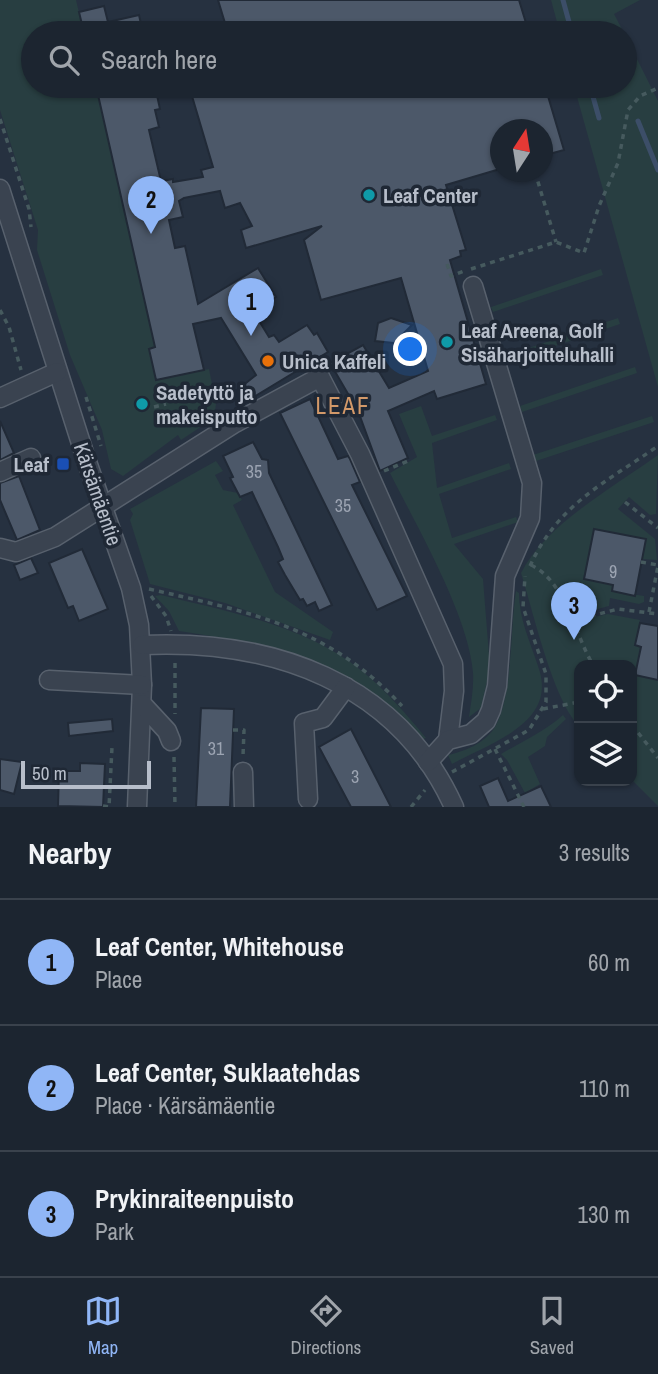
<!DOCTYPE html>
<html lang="en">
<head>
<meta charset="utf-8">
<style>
	body { margin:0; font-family:"Archivo Narrow",sans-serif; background:#252d38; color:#f1f3f6 }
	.controls { position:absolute; right:21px; bottom:21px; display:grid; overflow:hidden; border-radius:14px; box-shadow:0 2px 5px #0004 }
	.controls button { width:63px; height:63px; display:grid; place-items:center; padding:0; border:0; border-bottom:2px solid #3a424c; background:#1c2530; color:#f1f3f6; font:35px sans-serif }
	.compass { position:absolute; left:490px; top:119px; width:63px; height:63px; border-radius:50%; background:#1c2530; box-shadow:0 2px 5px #0004; rotate:12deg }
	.scale { position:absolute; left:21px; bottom:18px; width:130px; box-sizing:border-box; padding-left:7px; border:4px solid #b7beca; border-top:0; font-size:19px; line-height:24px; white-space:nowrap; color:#b7beca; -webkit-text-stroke:5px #1f2835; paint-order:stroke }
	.you { position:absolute; left:411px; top:350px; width:24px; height:24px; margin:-18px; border:5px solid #fff; border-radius:50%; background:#1a73e8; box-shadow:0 0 0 10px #1a73e833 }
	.badge { display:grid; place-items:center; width:46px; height:46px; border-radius:50%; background:#90b6f6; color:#111; font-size:23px; font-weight:700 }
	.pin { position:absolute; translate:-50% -58px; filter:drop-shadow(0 2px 4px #0008) }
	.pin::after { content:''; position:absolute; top:37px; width:24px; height:21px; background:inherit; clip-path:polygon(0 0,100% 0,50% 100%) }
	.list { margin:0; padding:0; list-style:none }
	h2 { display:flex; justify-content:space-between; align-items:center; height:91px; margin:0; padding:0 28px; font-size:30px }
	h2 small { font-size:23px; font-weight:400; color:#a0a5ab }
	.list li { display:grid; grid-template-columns:46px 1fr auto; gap:21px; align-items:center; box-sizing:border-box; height:126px; padding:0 28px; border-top:2px solid #3a424c }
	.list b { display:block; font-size:26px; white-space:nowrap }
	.list p { margin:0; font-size:23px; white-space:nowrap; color:#a0a5ab }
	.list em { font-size:23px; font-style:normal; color:#a0a5ab }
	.icon { flex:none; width:38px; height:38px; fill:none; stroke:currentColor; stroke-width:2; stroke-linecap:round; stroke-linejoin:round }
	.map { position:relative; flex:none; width:658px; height:807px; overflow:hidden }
	.search { position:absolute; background:#1c2530; box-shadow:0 2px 5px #0004; left:21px; right:21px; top:21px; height:77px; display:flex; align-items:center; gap:18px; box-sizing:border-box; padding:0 24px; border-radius:38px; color:#a0a5ab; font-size:26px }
	.sheet { height:469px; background:#1c2530 }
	nav { display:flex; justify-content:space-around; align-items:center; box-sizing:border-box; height:98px; border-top:2px solid #3a424c; background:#1c2530; font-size:19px; color:#a0a5ab }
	nav a { display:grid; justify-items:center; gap:4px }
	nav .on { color:#90b6f6 }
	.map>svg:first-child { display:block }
	.green { fill:#283e41 }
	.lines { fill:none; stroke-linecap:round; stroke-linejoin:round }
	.stream { stroke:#3c4e68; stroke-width:5 }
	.building { fill:#4c5869; stroke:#212a37; stroke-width:2 }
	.minor-casing { stroke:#58616d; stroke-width:21 }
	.path { stroke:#465a5e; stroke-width:3.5; stroke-dasharray:5 5; stroke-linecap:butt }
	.minor { stroke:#3a4350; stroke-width:18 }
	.culture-dot { fill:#0f9aa8; stroke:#1f2835; stroke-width:2.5 }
	.food-dot { fill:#e8710a; stroke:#1f2835; stroke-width:2.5 }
	.transit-dot { fill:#1a4fb4; stroke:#1f2835; stroke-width:2.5 }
	.labels { text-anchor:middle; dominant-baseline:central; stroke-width:7; stroke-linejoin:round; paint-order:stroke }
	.number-label { font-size:18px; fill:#9ca4b2 }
	.poi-label { font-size:21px; font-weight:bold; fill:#b7beca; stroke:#1f2835; text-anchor:start }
	.street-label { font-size:21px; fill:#b7beca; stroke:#1f2835 }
	.neighbourhood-label { font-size:23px; letter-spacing:2px; fill:#d39969; stroke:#1f2835 }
</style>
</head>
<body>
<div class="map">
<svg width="658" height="807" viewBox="0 0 658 807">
	<rect width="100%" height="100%" fill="#263140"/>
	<g class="green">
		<polygon points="0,0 76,0 84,33 33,33 33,86 96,86 155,347 149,349 156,380 209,369 216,404 214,418 181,440 178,435 123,476 111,469 102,430 70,355 37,250 38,230 0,110"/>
		<polygon points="551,0 640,0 614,14 624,33 560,33"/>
		<polygon points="625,35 658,101 658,387 574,86 625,86"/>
		<polygon points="601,269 603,275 493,312 491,307"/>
		<polygon points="618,318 620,324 507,362 505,356"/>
		<polygon points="635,367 637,373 522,412 520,406"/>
		<path d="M421,406L432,436L495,415L497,420L432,443L437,488L509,463L511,469L439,494L452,538L516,517L518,522L454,544L483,579L490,668L481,708L469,717C471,703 474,687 473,673C469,616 416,525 390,473L417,457L399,414Z"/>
		<polygon points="652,416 654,422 536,461 533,455"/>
		<path d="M658,455L656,514L650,515L629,497L618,509L655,539L657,560L642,559L646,539L594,529L584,579L613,585L612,591L644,596V602L639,604L610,598L609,606L590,611L594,617L608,614L640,620L635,645L641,647L635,675L658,680V806L632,780V665H579V726C553,700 533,611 521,573C546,524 614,487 658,455Z"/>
		<polygon points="216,461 223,471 215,475 223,490 238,493 242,500 233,505 275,592 333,632 330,640 225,603 150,584 130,520 133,514 130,509"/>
		<path d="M516,591L519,593C519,619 530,641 538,666C559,723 491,742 452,764L448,755C467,751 489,741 497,723C513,690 510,628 516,591Z"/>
		<path d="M161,595C217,609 281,621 331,650C369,671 399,705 426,738L419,740C405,726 392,710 376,698C319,652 249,642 179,631L169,611L155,596Z"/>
		<path d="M563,715L566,719L547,737L545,746L528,757L540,784L525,793L507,760L501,754C523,741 544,732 563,715Z"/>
	</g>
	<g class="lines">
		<g class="stream">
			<polyline points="563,0 572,33"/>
			<polyline points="590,86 599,118"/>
			<polyline points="638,121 658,170"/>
		</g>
	</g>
	<g class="building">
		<polygon points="218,0 519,0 529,33 228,33"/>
		<polygon points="104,6 108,22 139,15 143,33 84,33 79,12"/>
		<polygon points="96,86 155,86 160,109 155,110 159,127 149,130 161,181 173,179 173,182 203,177 201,170 213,167 189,86 545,86 564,150 542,156 542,130 500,130 500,169 446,185 466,250 460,251 461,256 450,260 486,384 437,399 434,391 388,411 408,458 380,471 358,411 330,363 363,345 389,388 428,371 401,278 321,300 304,240 322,226 246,248 241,230 252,226 240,203 225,208 220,191 184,198 179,201 183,217 169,220 175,248 185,246 198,304 258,268 276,297 253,311 269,337 274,335 279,342 307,325 314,335 317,333 328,352 244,403 236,391 256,375 221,318 193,324 204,370 156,380 149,349 155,347"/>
		<polygon points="391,318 412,325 394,343 375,341 378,323"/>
		<polygon points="310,399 338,459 348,456 350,459 360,482 352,485 407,596 377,610 280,413"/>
		<polygon points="0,421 14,453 0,460"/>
		<polygon points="253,442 262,459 268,460 269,473 332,605 319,611 315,602 307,606 303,599 300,600 285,575 278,562 283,559 278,547 252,492 240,497 230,478 233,477 223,456"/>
		<polygon points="19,476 40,530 17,540 0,500 0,483"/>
		<polygon points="594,529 646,539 635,596 612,591 613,585 584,579"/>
		<polygon points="82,549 108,609 79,621 73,606 68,608 49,563"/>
		<polygon points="31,558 38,573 20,580 14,565"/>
		<polygon points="640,623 658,626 658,680 635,675 641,647 635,645"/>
		<polygon points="201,708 234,709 230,807 196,807"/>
		<polygon points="112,719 113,731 69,736 68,723"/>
		<polygon points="351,729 391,807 351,807 319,747"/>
		<polygon points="0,759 22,762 14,794 0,790"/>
		<polygon points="80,763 105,764 103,807 58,806 59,771 80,771"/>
		<polygon points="498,778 508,801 541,786 551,807 489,807 480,786"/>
	</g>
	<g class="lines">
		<g class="minor-casing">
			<g id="minor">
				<polyline points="0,189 86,459 131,588 139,625 142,685 137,807"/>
				<polyline points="0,398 57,372"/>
				<polyline points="0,472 31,458"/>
				<polyline points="0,548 16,552 55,537 235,423 320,377 360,454 453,664 454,691 448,740"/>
				<path d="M142,645C271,639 397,681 454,807"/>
				<polyline points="49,680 142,685"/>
				<polyline points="142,704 167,731 171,741"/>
				<polyline points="428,762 448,740 471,734 486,721 491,710 497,686 505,576 530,518 532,483 473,286"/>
				<polyline points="243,772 244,807"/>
				<polyline points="308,799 304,723 323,718 346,687"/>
			</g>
		</g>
		<g class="path">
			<polyline points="0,119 29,209 31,227"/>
			<polyline points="535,172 556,242"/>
			<polyline points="447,264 451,276 464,271"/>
			<polyline points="471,269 556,242 584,253 599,206 618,163 628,110 640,96 658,88"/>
			<polyline points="0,310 9,327 21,370"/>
			<polyline points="86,397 101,446"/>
			<polyline points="154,407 166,404"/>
			<polyline points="384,471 408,461"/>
			<polyline points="625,502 658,528"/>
			<polyline points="641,562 658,565"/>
			<path d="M531,565C566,582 574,633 593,665"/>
			<path d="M530,566C558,504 605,483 658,446"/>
			<path d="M149,589C250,612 329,627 402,706"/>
			<polyline points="151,596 166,616 171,631"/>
			<polyline points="649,612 658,566"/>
			<polyline points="571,621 618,609 658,614"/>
			<polyline points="175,663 175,714"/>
			<polyline points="543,709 579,702"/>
			<polyline points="632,725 658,758"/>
			<polyline points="233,730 244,730 243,756"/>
			<polyline points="495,749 524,807"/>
			<polyline points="174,757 175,807"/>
			<polyline points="452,772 529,730 546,702 546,674 523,607 525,576"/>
			<polyline points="103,806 109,807 112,747"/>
			<polyline points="411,807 425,790"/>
		</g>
		<use href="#minor" class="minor"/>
	</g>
	<g class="culture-dot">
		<circle cx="369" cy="195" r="7"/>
		<circle cx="447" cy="342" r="7"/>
		<circle cx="142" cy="404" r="7"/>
	</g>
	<circle class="food-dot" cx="268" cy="361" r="7"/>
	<rect class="transit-dot" x="56" y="457" width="14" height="14" rx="3.5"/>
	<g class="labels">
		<g class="number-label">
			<text x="254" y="471">35</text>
			<text x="343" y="505">35</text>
			<text x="613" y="571">9</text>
			<text x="216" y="748">31</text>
			<text x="355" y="776">3</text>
		</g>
		<g class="poi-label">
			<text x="383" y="195">Leaf Center</text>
			<text x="461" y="330">Leaf Areena, Golf<tspan x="461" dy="24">Sisäharjoitteluhalli</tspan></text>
			<text x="282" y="361">Unica Kaffeli</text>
			<text x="156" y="392">Sadetyttö ja<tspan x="156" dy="24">makeisputto</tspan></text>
			<text x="49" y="464" text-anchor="end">Leaf</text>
		</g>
		<g class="street-label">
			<text transform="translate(98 494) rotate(71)">Kärsämäentie</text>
		</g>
		<g class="neighbourhood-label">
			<text x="343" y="405">LEAF</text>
		</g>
	</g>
</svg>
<div class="controls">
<button><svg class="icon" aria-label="locate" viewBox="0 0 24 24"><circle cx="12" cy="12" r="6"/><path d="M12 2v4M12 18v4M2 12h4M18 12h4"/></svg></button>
<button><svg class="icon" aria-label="layers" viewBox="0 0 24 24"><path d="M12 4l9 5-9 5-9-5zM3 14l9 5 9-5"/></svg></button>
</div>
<svg class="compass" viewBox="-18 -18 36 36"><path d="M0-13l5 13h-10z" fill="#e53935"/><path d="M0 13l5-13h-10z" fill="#a0a5ab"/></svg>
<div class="scale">50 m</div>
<div class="you"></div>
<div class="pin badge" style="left:251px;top:336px">1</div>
<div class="pin badge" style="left:151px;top:234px">2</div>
<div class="pin badge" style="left:574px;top:640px">3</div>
<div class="search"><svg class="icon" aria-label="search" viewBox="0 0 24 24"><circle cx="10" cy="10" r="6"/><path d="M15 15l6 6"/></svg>Search here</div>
</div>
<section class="sheet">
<h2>Nearby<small>3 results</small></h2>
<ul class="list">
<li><span class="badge">1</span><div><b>Leaf Center, Whitehouse</b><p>Place</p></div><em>60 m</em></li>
<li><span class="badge">2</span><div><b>Leaf Center, Suklaatehdas</b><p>Place · Kärsämäentie</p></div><em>110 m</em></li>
<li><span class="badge">3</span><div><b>Prykinraiteenpuisto</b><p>Park</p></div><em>130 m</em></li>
</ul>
</section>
<nav>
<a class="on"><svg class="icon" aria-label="map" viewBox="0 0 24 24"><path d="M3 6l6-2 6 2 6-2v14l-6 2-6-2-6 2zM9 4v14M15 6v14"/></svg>Map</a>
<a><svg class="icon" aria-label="directions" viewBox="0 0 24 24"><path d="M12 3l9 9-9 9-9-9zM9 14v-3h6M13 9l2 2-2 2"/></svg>Directions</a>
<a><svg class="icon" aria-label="saved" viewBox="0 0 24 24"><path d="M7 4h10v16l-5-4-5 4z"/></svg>Saved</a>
</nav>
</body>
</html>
